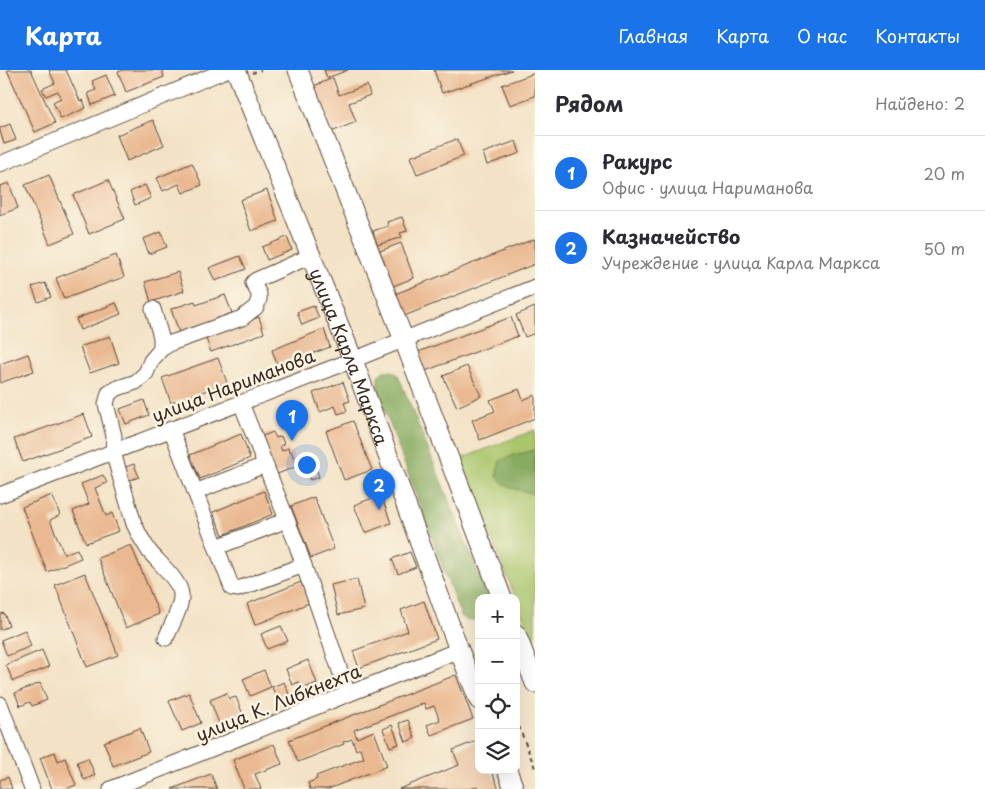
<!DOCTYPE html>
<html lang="ru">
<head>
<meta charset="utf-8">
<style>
	body { margin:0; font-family:"Playpen Sans",sans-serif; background:#f2f2f3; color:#2b2b33 }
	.controls { position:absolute; right:15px; bottom:15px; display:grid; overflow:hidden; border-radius:10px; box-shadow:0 5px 20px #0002 }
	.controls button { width:45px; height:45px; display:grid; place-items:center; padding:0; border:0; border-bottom:1px solid #e1e1e2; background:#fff; color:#2b2b33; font:25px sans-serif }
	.you { position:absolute; left:306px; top:394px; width:18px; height:18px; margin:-12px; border:4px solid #fff; border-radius:50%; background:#1a73e8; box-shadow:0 0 0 8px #1a73e833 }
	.badge { display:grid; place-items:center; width:32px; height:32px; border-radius:50%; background:#1a73e8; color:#fff; font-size:16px; font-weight:700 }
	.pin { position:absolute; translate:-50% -41px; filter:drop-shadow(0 1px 2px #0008) }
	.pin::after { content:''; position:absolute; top:26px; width:18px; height:15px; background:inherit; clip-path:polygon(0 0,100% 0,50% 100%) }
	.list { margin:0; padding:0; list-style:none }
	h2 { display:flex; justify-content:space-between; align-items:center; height:65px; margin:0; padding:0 20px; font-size:21px }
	h2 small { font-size:16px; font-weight:400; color:#7c7c81 }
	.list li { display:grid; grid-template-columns:32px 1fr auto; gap:15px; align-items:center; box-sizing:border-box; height:75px; padding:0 20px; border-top:1px solid #e1e1e2 }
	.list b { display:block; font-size:19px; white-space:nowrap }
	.list p { margin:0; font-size:16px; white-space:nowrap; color:#7c7c81 }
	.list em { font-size:16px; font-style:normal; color:#7c7c81 }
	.icon { flex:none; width:28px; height:28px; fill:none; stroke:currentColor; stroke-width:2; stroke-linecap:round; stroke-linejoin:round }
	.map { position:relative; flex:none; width:535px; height:719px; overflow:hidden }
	header { display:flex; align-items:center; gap:30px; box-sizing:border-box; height:70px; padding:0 25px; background:#1a73e8; color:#fff }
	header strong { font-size:24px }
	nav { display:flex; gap:28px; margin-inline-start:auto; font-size:18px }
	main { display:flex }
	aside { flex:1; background:#fff }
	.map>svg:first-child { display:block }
	.green { fill:#aac66d; stroke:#727846 }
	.forest { fill:#87ab60; stroke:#616a3f }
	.building { fill:#eab992 }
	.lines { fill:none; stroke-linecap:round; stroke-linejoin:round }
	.minor-casing { stroke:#574637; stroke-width:17 }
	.major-casing { stroke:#574637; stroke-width:21 }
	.path { stroke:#574637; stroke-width:2; stroke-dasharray:4 4; stroke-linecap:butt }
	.minor { stroke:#fff; stroke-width:15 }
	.major { stroke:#fff; stroke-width:19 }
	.labels { text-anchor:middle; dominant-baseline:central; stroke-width:5; stroke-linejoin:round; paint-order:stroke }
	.street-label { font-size:18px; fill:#3b2a1e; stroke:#fcf5e5 }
</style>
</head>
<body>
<header>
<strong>Карта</strong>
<nav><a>Главная</a><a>Карта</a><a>О нас</a><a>Контакты</a></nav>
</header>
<main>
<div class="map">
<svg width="535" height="719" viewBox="0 0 535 719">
	<rect width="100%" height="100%" fill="#fcf5e5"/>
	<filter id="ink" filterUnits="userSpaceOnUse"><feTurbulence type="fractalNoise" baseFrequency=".02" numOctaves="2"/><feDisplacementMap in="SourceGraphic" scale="10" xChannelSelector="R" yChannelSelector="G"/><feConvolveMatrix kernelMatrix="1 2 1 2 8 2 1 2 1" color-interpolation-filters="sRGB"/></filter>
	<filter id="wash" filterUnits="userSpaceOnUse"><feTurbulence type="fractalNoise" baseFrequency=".0096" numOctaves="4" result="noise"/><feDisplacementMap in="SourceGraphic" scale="20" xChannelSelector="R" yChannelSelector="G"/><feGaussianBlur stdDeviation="1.12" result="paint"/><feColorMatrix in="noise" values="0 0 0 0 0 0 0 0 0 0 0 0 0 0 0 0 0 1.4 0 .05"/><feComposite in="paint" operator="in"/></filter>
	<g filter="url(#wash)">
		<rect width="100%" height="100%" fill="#f3e2c5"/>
		<polygon class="green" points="535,360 535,576 460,389"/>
		<g class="forest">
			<polygon points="383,301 392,301 398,305 488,527 479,528 479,549 468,551 461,546 458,539 378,322 378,306"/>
			<polygon points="535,380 535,424 508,417 496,406 500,391 514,385"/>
		</g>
		<g id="blocks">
			<g class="building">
				<polygon points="7,0 31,0 55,53 35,62"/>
				<polygon points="49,0 66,0 80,31 83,30 86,38 61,49 53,32 61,28 58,21 46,26 42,19 55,13"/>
				<polygon points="123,0 162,0 164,7 126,22 118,2"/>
				<polygon points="324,0 348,0 327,8"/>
				<polygon points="434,0 512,0 442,23"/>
				<polygon points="535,3 535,26 510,35 502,15"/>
				<polygon points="106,5 115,26 92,35 88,23 96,20 92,11"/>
				<polygon points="333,8 339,25 367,15 370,25 349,33 356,52 331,62 314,16"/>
				<polygon points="153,50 164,75 127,91 117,65"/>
				<polygon points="10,54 16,70 4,74 0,61 0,58"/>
				<polygon points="457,69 464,86 417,104 410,87"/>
				<polygon points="516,71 520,83 487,95 483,83"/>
				<polygon points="192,93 202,115 183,123 179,114 163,121 157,108"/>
				<polygon points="49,105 74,164 50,174 25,115"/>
				<polygon points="108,110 125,149 89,164 73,125"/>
				<polygon points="9,113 18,138 0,145 0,116"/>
				<polygon points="145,115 151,128 135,135 130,122"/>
				<polygon points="267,120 278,151 251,161 240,130"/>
				<polygon points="402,147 407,161 400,163 402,167 377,175 373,161 388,156 387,152"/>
				<polygon points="161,162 167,177 149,184 143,169"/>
				<polygon points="287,167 292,180 267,190 262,177"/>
				<polygon points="534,169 535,172 535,194 404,246 395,224"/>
				<polygon points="401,173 414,208 393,216 380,181"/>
				<polygon points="116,185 124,207 64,229 56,208"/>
				<polygon points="240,186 246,199 215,211 209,198"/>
				<polygon points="178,202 184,221 151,232 145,212"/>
				<polygon points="45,213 51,227 38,232 32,217"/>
				<polygon points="225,225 232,243 223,246 225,251 203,259 202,254 179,262 171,239 195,231 196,235"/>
				<polygon points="116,233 121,244 80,260 76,249"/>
				<polygon points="314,236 319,248 302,255 297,242"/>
				<polygon points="535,237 535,263 525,267 516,245"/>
				<polygon points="259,247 264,263 211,282 205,266"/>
				<polygon points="511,247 518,266 425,301 418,282"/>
				<polygon points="324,259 330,277 278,297 272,280"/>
				<polygon points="110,266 119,293 90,303 80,277"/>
				<polygon points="28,284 34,301 0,313 0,294"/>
				<polygon points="218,288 227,313 171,333 162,308"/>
				<polygon points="467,296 481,326 457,337 443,306"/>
				<polygon points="343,312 350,331 344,333 347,341 338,344 335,336 320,342 313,323"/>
				<polygon points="519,319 523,330 535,325 535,348 480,370 472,350 495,341 490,330"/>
				<polygon points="144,330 149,345 126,354 120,339"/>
				<polygon points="84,344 92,367 23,392 14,369"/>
				<polygon points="353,351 372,400 344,410 326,361"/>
				<polygon points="273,362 276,368 281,366 284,374 280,376 282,381 288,378 289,382 291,381 297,396 275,405 260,367"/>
				<polygon points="241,364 250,388 200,409 190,385"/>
				<polygon points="314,392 319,407 310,410 304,395"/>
				<polygon points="134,394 139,407 127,411 123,398"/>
				<polygon points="103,405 107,413 95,418 106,446 112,443 119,461 86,473 73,441 89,434 81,414"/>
				<polygon points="264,421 273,444 223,465 213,442"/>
				<polygon points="52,425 60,445 50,450 64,484 77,479 81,488 47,502 22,437"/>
				<polygon points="381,425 391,453 365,463 354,435"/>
				<polygon points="314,427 334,479 311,488 291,436"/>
				<polygon points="131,475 159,544 126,558 98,488"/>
				<polygon points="410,482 416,497 398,504 392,489"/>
				<polygon points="85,503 118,585 87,597 55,515"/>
				<polygon points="357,509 364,539 338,545 331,515"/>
				<polygon points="301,512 309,533 255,555 247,534"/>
				<polygon points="424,531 437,569 359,598 353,581 408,561 401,540"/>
				<polygon points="4,543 9,556 0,560 0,544"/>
				<polygon points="281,556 288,571 267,579 261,564"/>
				<polygon points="25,560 31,576 7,586 1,570"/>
				<polygon points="42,580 49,597 13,611 6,595"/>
				<polygon points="308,590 317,613 302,619 299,612 292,615 286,599"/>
				<polygon points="264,600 271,617 250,626 243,609"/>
				<polygon points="456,605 473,649 431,665 427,655 440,650 434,636 426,639 424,633 354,660 357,668 374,661 387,696 328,719 310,719 308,713 317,709 316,706 364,688 360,678 356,680 352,669 343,672 344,674 298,692 289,670"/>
				<polygon points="284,612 291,629 279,634 272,617"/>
				<polygon points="40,613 47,630 32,636 30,632 20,636 15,623"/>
				<polygon points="189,623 201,653 182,661 169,631"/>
				<polygon points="227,623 229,629 236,627 244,647 220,656 210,630"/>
				<polygon points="408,650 415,668 406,672 399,653"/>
				<polygon points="392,655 399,674 390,677 383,659"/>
				<polygon points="140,658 149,682 113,696 104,672"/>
				<polygon points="479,670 479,700 491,700 499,719 478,719 477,716 470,719 399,719 459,695 453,680"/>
				<polygon points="274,674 282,694 255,704 261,719 244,719 233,690"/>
				<polygon points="55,682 58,691 65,688 76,715 66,719 52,719 40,688"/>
				<polygon points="88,688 95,705 84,710 77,692"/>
				<polygon points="211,704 217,719 172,719"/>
				<polygon points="8,707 12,719 0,719 0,710"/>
			</g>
		</g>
	</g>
	<g filter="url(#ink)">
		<use href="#blocks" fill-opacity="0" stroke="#574637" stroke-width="1"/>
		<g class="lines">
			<g class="minor-casing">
				<g id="minor">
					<polyline points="0,94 226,0"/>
					<path d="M153,239L161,267V279L151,291L146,303L136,312L118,318L109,323L106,334L114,366L113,382L134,454C138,463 143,472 149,481C158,492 180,511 181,524C182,537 171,556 166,568"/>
					<polyline points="161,279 171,273 242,248 256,237 259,229 259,224 253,213 256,210 311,186"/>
					<polyline points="241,333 295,470 348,624"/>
					<polyline points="171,359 232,518 238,519 304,495"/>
					<polyline points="195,422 265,395"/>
					<polyline points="0,425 353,290 535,217"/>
					<polyline points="217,477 287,450"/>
					<polyline points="0,634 32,719"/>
					<polyline points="111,719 348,624 459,580"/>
				</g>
			</g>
			<g class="major-casing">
				<g id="major">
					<path id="s1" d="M236,0L353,290L459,580L479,630"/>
					<polyline points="298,0 404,270 502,528"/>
					<polyline points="516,564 535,613"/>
					<polyline points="507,700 514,719"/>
				</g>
			</g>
			<g class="path">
				<polyline points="252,3 261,0"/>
				<polyline points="516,649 535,698"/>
			</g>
			<use href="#minor" class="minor"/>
			<use href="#major" class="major"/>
		</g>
	</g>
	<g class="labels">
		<g class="street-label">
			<text stroke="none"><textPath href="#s1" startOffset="308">улица Карла Маркса</textPath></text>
			<text transform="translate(233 315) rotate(-21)">улица Нариманова</text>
			<text transform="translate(278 632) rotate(-22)">улица К. Либкнехта</text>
		</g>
	</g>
</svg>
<div class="controls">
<button>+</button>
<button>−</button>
<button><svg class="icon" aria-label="locate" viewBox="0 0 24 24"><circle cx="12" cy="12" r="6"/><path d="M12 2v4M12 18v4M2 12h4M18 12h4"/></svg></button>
<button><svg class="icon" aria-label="layers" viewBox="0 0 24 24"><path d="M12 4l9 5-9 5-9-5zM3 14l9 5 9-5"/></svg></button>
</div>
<div class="you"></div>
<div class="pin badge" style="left:292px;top:371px">1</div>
<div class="pin badge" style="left:379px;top:440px">2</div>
</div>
<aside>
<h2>Рядом<small>Найдено: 2</small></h2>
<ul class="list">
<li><span class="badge">1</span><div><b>Ракурс</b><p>Офис · улица Нариманова</p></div><em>20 m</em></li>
<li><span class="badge">2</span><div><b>Казначейство</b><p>Учреждение · улица Карла Маркса</p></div><em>50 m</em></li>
</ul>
</aside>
</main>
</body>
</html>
